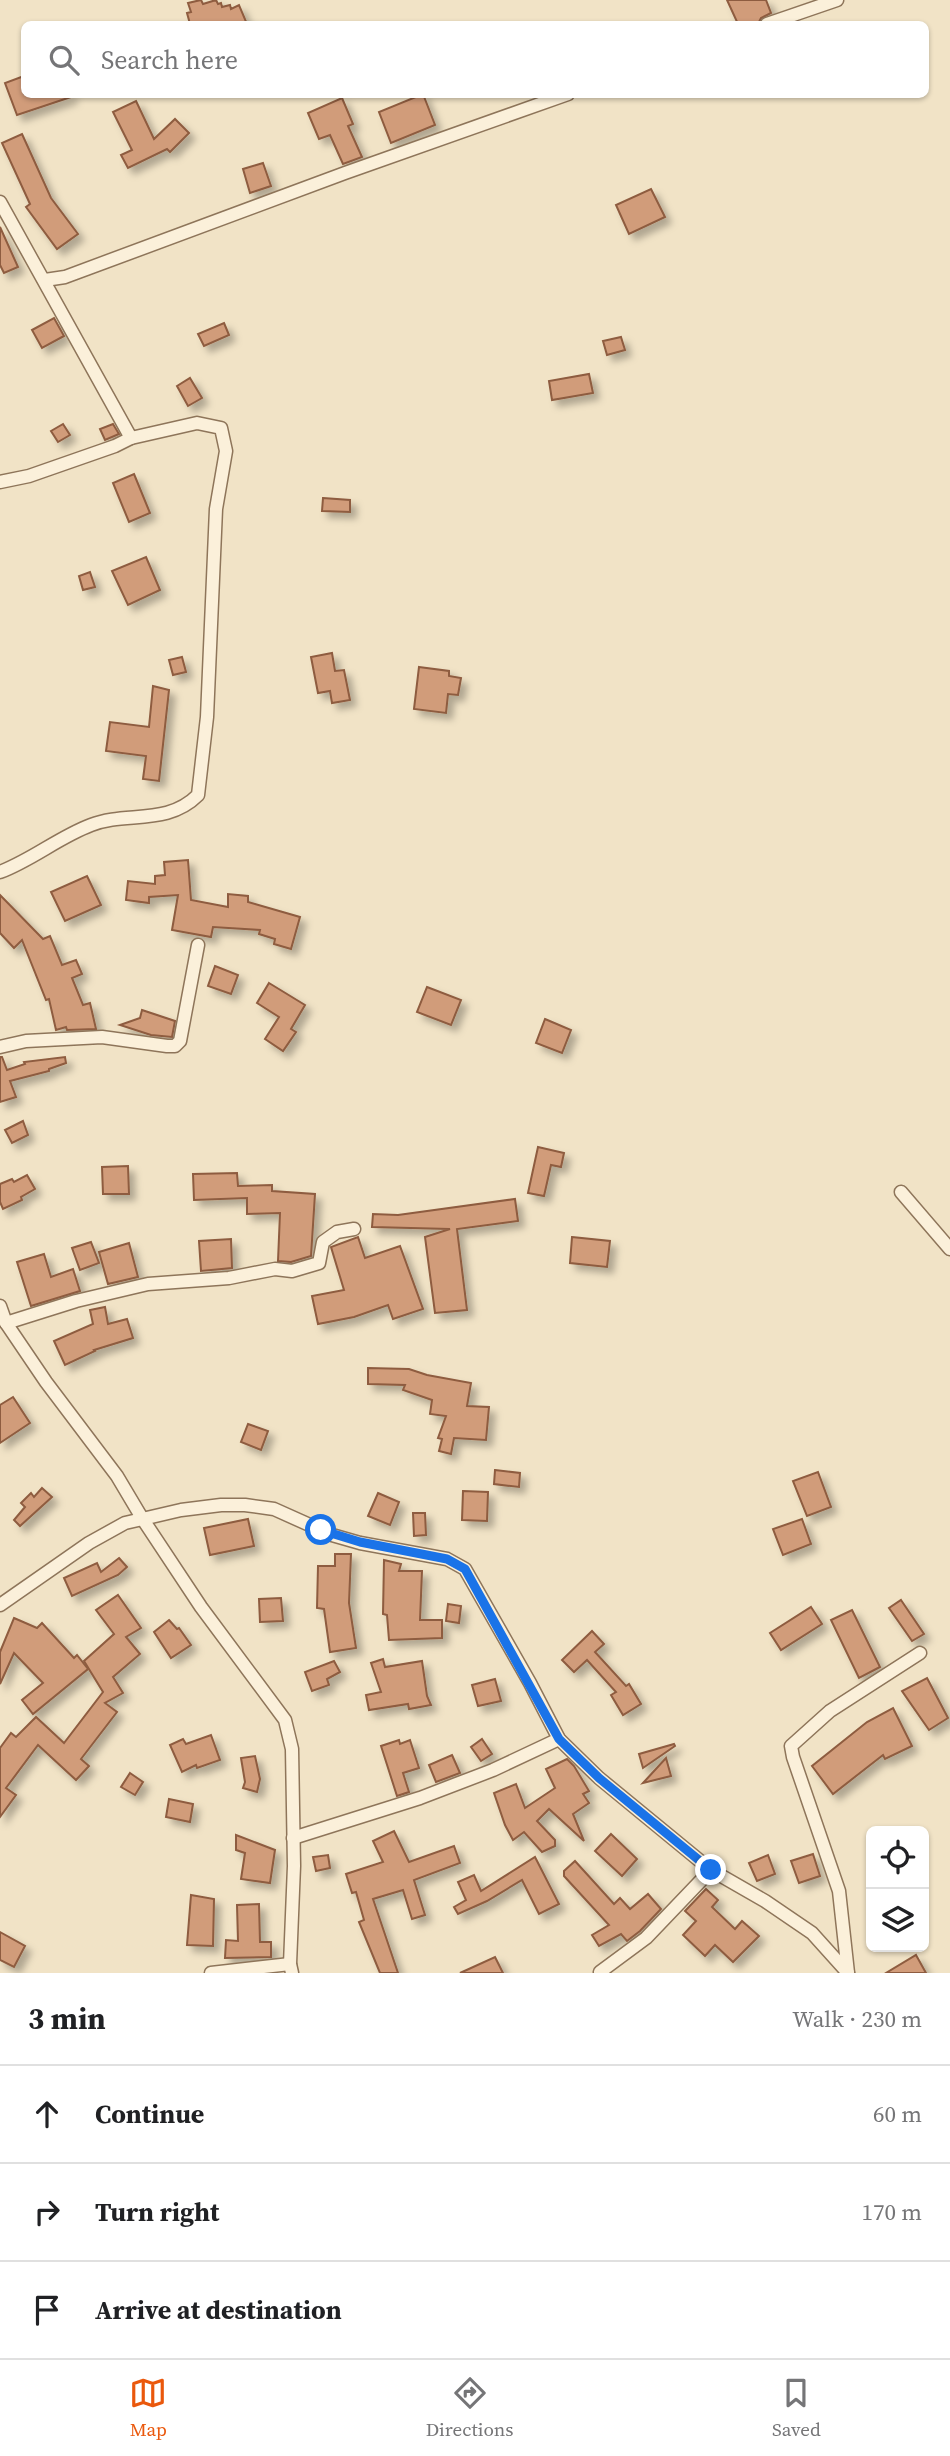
<!DOCTYPE html>
<html lang="en">
<head>
<meta charset="utf-8">
<style>
	body { margin:0; font-family:"Source Serif 4",serif; background:#f6f6f6; color:#202124 }
	.controls { position:absolute; right:21px; bottom:21px; display:grid; overflow:hidden; border-radius:10px; box-shadow:0 2px 5px #0004 }
	.controls button { width:63px; height:63px; display:grid; place-items:center; padding:0; border:0; border-bottom:2px solid #e0e0e0; background:#fff; color:#202124; font:35px sans-serif }
	.stop { position:absolute; width:21px; height:21px; margin:-16px; border:5px solid #1a73e8; border-radius:50%; background:#fff }
	.stop.end { background:#1a73e8; border-color:#fff; box-shadow:0 2px 7px #0008 }
	.list { margin:0; padding:0; list-style:none }
	h2 { display:flex; justify-content:space-between; align-items:center; height:91px; margin:0; padding:0 28px; font-size:30px }
	h2 small { font-size:23px; font-weight:400; color:#757577 }
	.list li { display:grid; grid-template-columns:46px 1fr auto; gap:21px; align-items:center; box-sizing:border-box; height:98px; padding:0 28px; border-top:2px solid #e0e0e0 }
	.list b { display:block; font-size:26px; white-space:nowrap }
	.list em { font-size:23px; font-style:normal; color:#757577 }
	.icon { flex:none; width:38px; height:38px; fill:none; stroke:currentColor; stroke-width:2; stroke-linecap:round; stroke-linejoin:round }
	.map { position:relative; flex:none; width:950px; height:1973px; overflow:hidden }
	.search { position:absolute; background:#fff; box-shadow:0 2px 5px #0004; left:21px; right:21px; top:21px; height:77px; display:flex; align-items:center; gap:18px; box-sizing:border-box; padding:0 24px; border-radius:10px; color:#757577; font-size:26px }
	.sheet { height:385px; background:#fff }
	nav { display:flex; justify-content:space-around; align-items:center; box-sizing:border-box; height:98px; border-top:2px solid #e0e0e0; background:#fff; font-size:19px; color:#757577 }
	nav a { display:grid; justify-items:center; gap:4px }
	nav .on { color:#ea580c }
	.map>svg:first-child { display:block }
	.building { fill:#d19c7a; stroke:#8e5c3f; stroke-width:2; filter:url(#shadow) }
	.lines { fill:none; stroke-linecap:round; stroke-linejoin:round }
	.street-casing { stroke:#8e755a; stroke-width:15 }
	.street { stroke:#fbf0da; stroke-width:12 }
	.route { stroke:#1a73e8; stroke-width:9 }
</style>
</head>
<body>
<div class="map">
<svg width="950" height="1973" viewBox="0 0 950 1973">
	<defs>
		<filter id="shadow"><feDropShadow dx="6" dy="6" stdDeviation="3.5" flood-color="#0004"/></filter>
	</defs>
	<rect width="100%" height="100%" fill="#f1e3c6"/>
	<g class="building">
		<polygon points="201,0 203,4 216,0 218,4 221,3 222,7 230,5 231,9 239,5 247,24 190,24 187,13 191,12 188,3"/>
		<polygon points="727,0 766,0 771,13 761,18 758,24 738,24"/>
		<polygon points="24,76 24,94 71,94 71,97 17,115 5,83"/>
		<polygon points="423,94 435,125 391,143 379,112"/>
		<polygon points="342,98 353,124 348,126 362,157 343,164 330,135 319,139 308,113"/>
		<polygon points="136,101 154,139 175,119 189,133 170,152 167,149 128,168 121,155 132,150 113,112"/>
		<polygon points="22,134 51,198 78,234 57,249 26,207 30,204 2,143"/>
		<polygon points="263,163 271,186 250,193 243,169"/>
		<polygon points="651,189 665,217 629,234 616,205"/>
		<polygon points="0,227 18,267 4,273 0,265"/>
		<polygon points="54,318 64,336 42,348 32,330"/>
		<polygon points="224,323 229,335 204,346 198,334"/>
		<polygon points="621,337 625,350 607,355 603,341"/>
		<polygon points="589,374 593,393 552,400 549,381"/>
		<polygon points="190,378 202,398 188,406 177,386"/>
		<polygon points="63,424 70,435 58,442 51,431"/>
		<polygon points="113,424 119,434 105,440 100,429"/>
		<polygon points="134,474 150,513 129,522 113,483"/>
		<polygon points="323,498 350,500 350,512 322,511"/>
		<polygon points="146,557 160,590 128,605 112,571"/>
		<polygon points="90,572 95,587 83,590 79,576"/>
		<polygon points="332,653 335,671 344,670 350,700 332,703 330,691 318,693 311,657"/>
		<polygon points="182,657 186,672 173,675 169,660"/>
		<polygon points="419,667 449,671 449,676 461,678 458,695 448,694 446,713 414,709"/>
		<polygon points="153,686 169,690 159,781 143,779 146,756 106,751 110,722 149,727"/>
		<polygon points="188,860 191,900 228,907 228,894 248,896 248,902 300,917 291,949 274,944 275,939 259,934 260,930 213,927 211,937 172,930 178,895 149,897 149,903 126,900 128,881 155,884 155,876 165,875 164,862"/>
		<polygon points="87,876 101,905 65,921 51,892"/>
		<polygon points="0,895 43,939 50,936 62,965 76,960 82,974 72,978 83,1005 90,1003 96,1029 67,1030 66,1027 56,1030 49,999 46,1000 22,940 14,948 0,933"/>
		<polygon points="215,966 238,975 231,994 208,986"/>
		<polygon points="269,983 305,1005 291,1029 296,1032 283,1051 265,1039 279,1017 257,1003"/>
		<polygon points="427,987 461,1000 451,1025 417,1012"/>
		<polygon points="142,1010 175,1021 172,1037 151,1035 120,1025 140,1018"/>
		<polygon points="545,1019 571,1030 562,1053 536,1043"/>
		<polygon points="0,1057 2,1057 7,1070 25,1064 24,1062 65,1057 66,1063 49,1069 49,1071 10,1081 16,1097 0,1102"/>
		<polygon points="23,1121 28,1135 12,1143 5,1130"/>
		<polygon points="538,1147 564,1153 561,1167 551,1165 544,1196 528,1193"/>
		<polygon points="128,1166 129,1194 103,1194 102,1167"/>
		<polygon points="237,1173 238,1186 272,1185 272,1191 315,1194 311,1256 291,1262 278,1261 280,1213 247,1214 247,1198 194,1200 193,1174"/>
		<polygon points="27,1175 35,1189 21,1197 22,1200 3,1209 0,1202 0,1184 12,1179 14,1182"/>
		<polygon points="515,1199 518,1221 457,1229 467,1310 435,1313 425,1237 450,1229 372,1227 373,1214 398,1215"/>
		<polygon points="358,1237 365,1258 400,1246 423,1309 393,1319 388,1305 354,1317 318,1324 312,1296 344,1290 331,1247"/>
		<polygon points="572,1237 610,1241 607,1267 570,1263"/>
		<polygon points="231,1239 232,1268 201,1271 199,1241"/>
		<polygon points="91,1242 99,1263 80,1270 72,1248"/>
		<polygon points="129,1243 138,1277 108,1284 99,1252"/>
		<polygon points="44,1254 51,1277 73,1269 80,1291 31,1306 17,1262"/>
		<polygon points="105,1307 108,1324 127,1319 133,1338 94,1350 95,1351 65,1365 54,1341 93,1324 90,1310"/>
		<polygon points="368,1368 409,1369 427,1375 471,1383 467,1406 489,1407 486,1440 454,1438 451,1454 439,1451 442,1439 438,1438 446,1416 430,1414 432,1400 403,1390 405,1385 368,1384"/>
		<polygon points="13,1397 30,1423 0,1443 0,1405"/>
		<polygon points="248,1424 268,1431 261,1450 241,1442"/>
		<polygon points="495,1470 520,1473 519,1487 494,1484"/>
		<polygon points="818,1472 831,1507 807,1516 793,1481"/>
		<polygon points="42,1488 52,1497 20,1526 14,1520 25,1507 21,1503 31,1493 34,1497"/>
		<polygon points="463,1491 488,1492 487,1521 462,1520"/>
		<polygon points="378,1493 399,1502 390,1525 368,1516"/>
		<polygon points="413,1513 425,1513 426,1535 414,1536"/>
		<polygon points="248,1519 254,1546 210,1555 204,1528"/>
		<polygon points="802,1519 811,1544 783,1555 773,1529"/>
		<polygon points="335,1554 351,1554 349,1603 356,1648 330,1652 324,1609 317,1608 318,1566 335,1566"/>
		<polygon points="119,1558 127,1567 118,1575 72,1596 64,1578 97,1563 101,1572"/>
		<polygon points="384,1560 401,1564 399,1571 422,1571 420,1620 442,1620 442,1638 389,1640 387,1615 383,1614"/>
		<polygon points="118,1595 141,1628 126,1637 140,1654 113,1677 123,1693 105,1703 117,1712 81,1759 89,1766 76,1780 38,1745 6,1788 16,1795 0,1817 0,1748 11,1733 16,1737 36,1717 64,1743 103,1692 84,1661 114,1634 96,1610"/>
		<polygon points="281,1598 283,1621 260,1622 259,1599"/>
		<polygon points="901,1600 924,1634 912,1641 889,1608"/>
		<polygon points="448,1604 461,1606 459,1623 446,1621"/>
		<polygon points="811,1607 822,1624 781,1650 770,1633"/>
		<polygon points="852,1610 880,1667 859,1678 831,1620"/>
		<polygon points="14,1618 37,1628 42,1623 74,1658 77,1655 88,1669 33,1714 22,1700 43,1683 14,1653 0,1684 0,1652"/>
		<polygon points="169,1620 177,1629 179,1628 191,1645 171,1658 154,1632"/>
		<polygon points="592,1631 604,1644 595,1652 626,1686 629,1684 641,1704 623,1715 611,1695 616,1692 587,1660 574,1672 562,1660"/>
		<polygon points="383,1659 385,1667 422,1661 427,1696 431,1705 409,1709 408,1704 369,1710 366,1695 381,1692 371,1663"/>
		<polygon points="334,1661 340,1672 327,1679 329,1685 312,1691 305,1672"/>
		<polygon points="927,1678 948,1718 929,1730 902,1691"/>
		<polygon points="495,1679 501,1701 478,1706 472,1685"/>
		<polygon points="893,1708 912,1746 885,1759 883,1755 833,1794 812,1766 867,1722"/>
		<polygon points="211,1735 220,1760 197,1768 196,1765 182,1772 170,1745 183,1739 186,1744"/>
		<polygon points="482,1739 492,1754 481,1761 471,1747"/>
		<polygon points="399,1740 400,1744 410,1740 419,1768 403,1773 409,1792 397,1796 381,1746"/>
		<polygon points="674,1744 675,1746 643,1768 639,1754"/>
		<polygon points="452,1755 460,1773 436,1782 429,1765"/>
		<polygon points="255,1756 260,1779 257,1792 243,1788 245,1782 241,1758"/>
		<polygon points="666,1758 671,1776 643,1783"/>
		<polygon points="567,1759 574,1766 589,1791 583,1794 589,1803 573,1814 584,1841 549,1809 537,1821 555,1840 555,1846 542,1852 524,1832 513,1840 505,1825 494,1793 516,1784 525,1808 555,1788 546,1769"/>
		<polygon points="130,1773 143,1782 135,1795 121,1787"/>
		<polygon points="169,1799 193,1804 190,1822 166,1817"/>
		<polygon points="394,1831 409,1862 454,1846 460,1863 414,1880 425,1915 412,1919 403,1890 373,1899 398,1973 380,1973 359,1922 364,1920 356,1892 352,1893 346,1874 383,1862 373,1841"/>
		<polygon points="611,1834 637,1859 622,1876 595,1851"/>
		<polygon points="236,1835 275,1850 270,1883 241,1879 245,1853 236,1850"/>
		<polygon points="813,1854 820,1876 799,1883 791,1861"/>
		<polygon points="328,1855 330,1868 316,1871 313,1857"/>
		<polygon points="768,1855 775,1874 757,1881 749,1863"/>
		<polygon points="535,1857 559,1904 539,1914 522,1880 487,1901 458,1914 454,1907 466,1900 458,1882 474,1875 481,1891"/>
		<polygon points="575,1861 614,1904 620,1898 630,1909 648,1894 661,1909 640,1931 627,1941 621,1934 599,1946 592,1935 609,1925 564,1876 564,1871"/>
		<polygon points="706,1889 718,1900 712,1907 735,1929 742,1921 759,1936 733,1962 715,1945 705,1956 683,1935 696,1921 685,1911"/>
		<polygon points="191,1895 214,1899 213,1946 187,1945"/>
		<polygon points="259,1904 260,1942 271,1942 271,1957 225,1958 226,1940 238,1941 237,1905"/>
		<polygon points="0,1932 25,1946 14,1967 0,1960"/>
		<polygon points="916,1955 926,1973 886,1973"/>
		<polygon points="495,1957 503,1973 460,1973"/>
	</g>
	<g class="lines">
		<g class="street-casing">
			<g id="street">
				<polyline points="767,24 837,0"/>
				<polyline points="0,202 131,438"/>
				<polyline points="45,280 65,277 345,173 568,94"/>
				<path d="M0,482L29,476L115,446L131,438L197,423L221,428L226,451L216,509L207,717L198,795C167,826 126,811 91,825C59,837 32,860 0,872"/>
				<polyline points="0,1047 26,1041 102,1037 167,1046 175,1046 180,1041 198,945"/>
				<polyline points="901,1192 950,1249"/>
				<polyline points="0,1306 6,1323 46,1382 117,1476 142,1518 201,1607 285,1720 292,1749 294,1866 290,1964 292,1973"/>
				<polyline points="6,1323 76,1301 148,1284 229,1278 275,1269 292,1271 319,1263 323,1242 337,1232 354,1229"/>
				<polyline points="0,1605 89,1543 125,1523 181,1510 221,1505 245,1505 274,1509 332,1535 360,1543 447,1559 465,1569 530,1683 559,1739 599,1778 711,1870 765,1901 812,1933 848,1973"/>
				<polyline points="293,1838 420,1798 493,1770 559,1739"/>
				<polyline points="600,1972 646,1938 711,1870"/>
				<polyline points="211,1973 290,1964"/>
				<polyline points="848,1973 839,1891 793,1757 791,1746 830,1711 920,1653"/>
			</g>
		</g>
		<use href="#street" class="street"/>
	</g>
	<g class="lines">
		<polyline class="route" points="321,1530 360,1542 447,1559 465,1569 559,1739 599,1778 711,1870"/>
	</g>
</svg>
<div class="controls">
<button><svg class="icon" aria-label="locate" viewBox="0 0 24 24"><circle cx="12" cy="12" r="6"/><path d="M12 2v4M12 18v4M2 12h4M18 12h4"/></svg></button>
<button><svg class="icon" aria-label="layers" viewBox="0 0 24 24"><path d="M12 4l9 5-9 5-9-5zM3 14l9 5 9-5"/></svg></button>
</div>
<div class="stop" style="left:321px;top:1530px"></div>
<div class="stop end" style="left:711px;top:1870px"></div>
<div class="search"><svg class="icon" aria-label="search" viewBox="0 0 24 24"><circle cx="10" cy="10" r="6"/><path d="M15 15l6 6"/></svg>Search here</div>
</div>
<section class="sheet">
<h2>3 min<small>Walk · 230 m</small></h2>
<ul class="list">
<li><svg class="icon" aria-label="ahead" viewBox="0 0 24 24"><path d="M12 20V5M6 11l6-6 6 6"/></svg><div><b>Continue</b></div><em>60 m</em></li>
<li><svg class="icon" aria-label="right" viewBox="0 0 24 24"><path d="M7 20v-9h11M14 6l5 5-5 5"/></svg><div><b>Turn right</b></div><em>170 m</em></li>
<li><svg class="icon" aria-label="arrive" viewBox="0 0 24 24"><path d="M6 21V4h12l-3 4 3 4H6"/></svg><div><b>Arrive at destination</b></div></li>
</ul>
</section>
<nav>
<a class="on"><svg class="icon" aria-label="map" viewBox="0 0 24 24"><path d="M3 6l6-2 6 2 6-2v14l-6 2-6-2-6 2zM9 4v14M15 6v14"/></svg>Map</a>
<a><svg class="icon" aria-label="directions" viewBox="0 0 24 24"><path d="M12 3l9 9-9 9-9-9zM9 14v-3h6M13 9l2 2-2 2"/></svg>Directions</a>
<a><svg class="icon" aria-label="saved" viewBox="0 0 24 24"><path d="M7 4h10v16l-5-4-5 4z"/></svg>Saved</a>
</nav>
</body>
</html>
